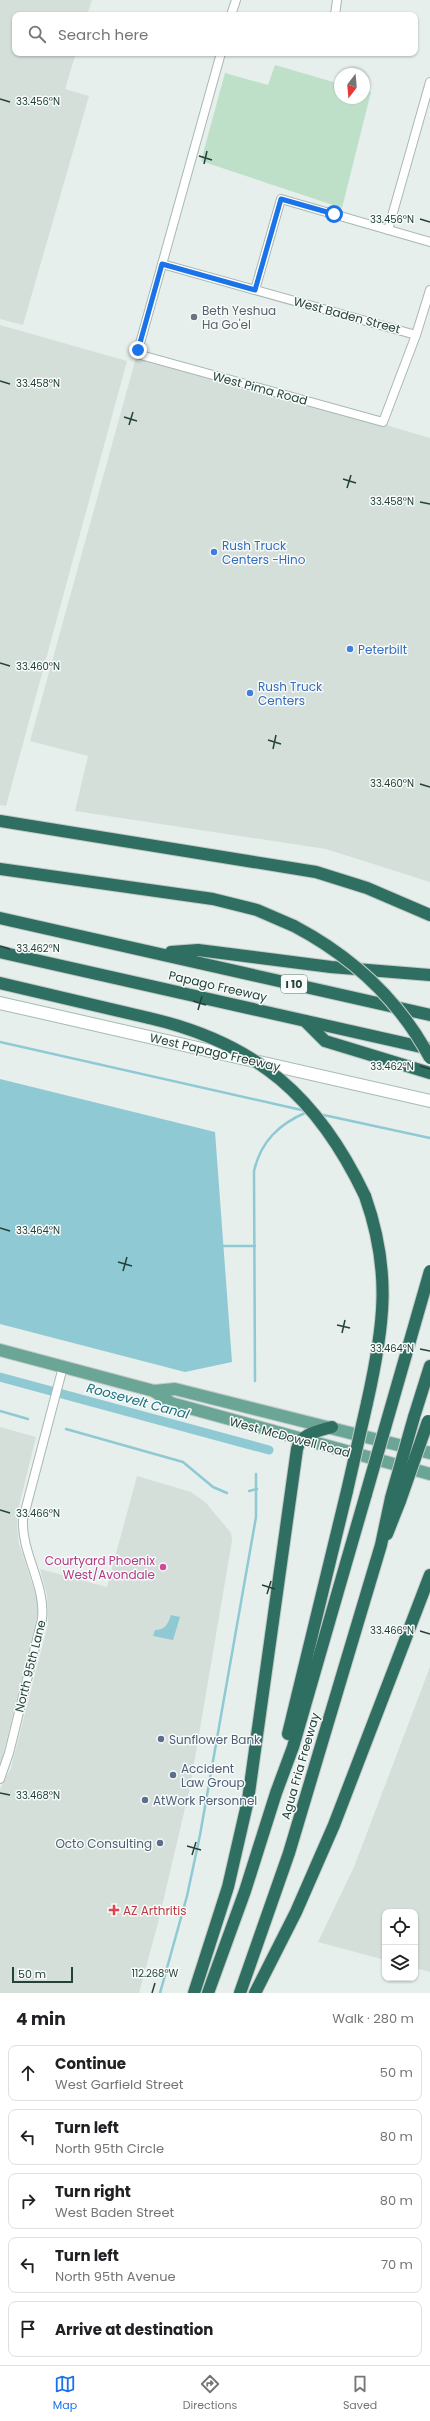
<!DOCTYPE html>
<html lang="en">
<head>
<meta charset="utf-8">
<style>
	body { margin:0; font-family:Poppins,sans-serif; background:#f6f6f6; color:#202124 }
	.controls { position:absolute; right:12px; bottom:12px; display:grid; overflow:hidden; border-radius:8px; box-shadow:0 1px 3px #0004 }
	.controls button { width:36px; height:36px; display:grid; place-items:center; padding:0; border:0; border-bottom:1px solid #e0e0e0; background:#fff; color:#202124; font:20px sans-serif }
	.compass { position:absolute; left:334px; top:68px; width:36px; height:36px; border-radius:50%; background:#fff; box-shadow:0 1px 3px #0004; rotate:196deg }
	.scale { position:absolute; left:12px; bottom:10px; width:61px; box-sizing:border-box; padding-left:4px; border:2px solid #24423a; border-top:0; font-size:11px; line-height:14px; white-space:nowrap; color:#24423a; -webkit-text-stroke:3px #f7fbf9; paint-order:stroke }
	.stop { position:absolute; width:12px; height:12px; margin:-9px; border:3px solid #1a73e8; border-radius:50%; background:#fff }
	.stop.end { background:#1a73e8; border-color:#fff; box-shadow:0 1px 4px #0008 }
	.list { margin:0; padding:0; list-style:none }
	h2 { display:flex; justify-content:space-between; align-items:center; height:52px; margin:0; padding:0 16px; font-size:17px }
	h2 small { font-size:13px; font-weight:400; color:#757577 }
	.list li { display:grid; grid-template-columns:26px 1fr auto; gap:12px; align-items:center; box-sizing:border-box; height:56px; margin:0 8px 8px; padding:0 8px; border:1px solid #e0e0e0; border-radius:8px }
	.list b { display:block; font-size:15px; white-space:nowrap }
	.list p { margin:0; font-size:13px; white-space:nowrap; color:#757577 }
	.list em { font-size:13px; font-style:normal; color:#757577 }
	.icon { flex:none; width:22px; height:22px; fill:none; stroke:currentColor; stroke-width:2; stroke-linecap:round; stroke-linejoin:round }
	.map { position:relative; flex:none; width:430px; height:1993px; overflow:hidden }
	.search { position:absolute; background:#fff; box-shadow:0 1px 3px #0004; left:12px; right:12px; top:12px; height:44px; display:flex; align-items:center; gap:10px; box-sizing:border-box; padding:0 14px; border-radius:8px; color:#757577; font-size:15px }
	.sheet { height:372px; background:#fff }
	nav { display:flex; justify-content:space-around; align-items:center; box-sizing:border-box; height:56px; border-top:1px solid #e0e0e0; background:#fff; font-size:11px; color:#757577 }
	nav a { display:grid; justify-items:center; gap:2px }
	nav .on { color:#1a73e8 }
	.map>svg:first-child { display:block }
	.built { fill:#d4dfda }
	.green { fill:#bfe0c8 }
	.water { fill:#8ec9d4 }
	.lines { fill:none; stroke-linecap:round; stroke-linejoin:round }
	.stream { stroke:#8ec9d4; stroke-width:2.5 }
	.canal { stroke:#8ec9d4; stroke-width:9 }
	.minor-casing { stroke:#a8b8b2; stroke-width:10 }
	.secondary-casing { stroke:#a4bbb3; stroke-width:14 }
	.primary-casing { stroke:#c2cac8; stroke-width:14 }
	.motorway-casing { stroke:#c2cac8; stroke-width:14 }
	.minor { stroke:#fff; stroke-width:8 }
	.secondary { stroke:#fff; stroke-width:12 }
	.primary { stroke:#6aa596; stroke-width:12 }
	.motorway { stroke:#2f6f62; stroke-width:12 }
	.motorway-bridge-casing { stroke:#c2cac8; stroke-width:14; stroke-linecap:butt }
	.motorway-bridge { stroke:#2f6f62; stroke-width:12 }
	.route { stroke:#1a73e8; stroke-width:5 }
	.ticks { fill:none; stroke:#24423a; stroke-width:1.5 }
	.worship-dot { fill:#6b7280; stroke:#f7fbf9; stroke-width:1.5 }
	.shop-dot { fill:#3f7fe0; stroke:#f7fbf9; stroke-width:1.5 }
	.hotel-dot { fill:#d1479c; stroke:#f7fbf9; stroke-width:1.5 }
	.service-dot { fill:#5c6f8a; stroke:#f7fbf9; stroke-width:1.5 }
	.health-dot { fill:#e0444e; stroke:#f7fbf9; stroke-width:1.5 }
	.labels { text-anchor:middle; dominant-baseline:central; stroke-width:3; stroke-linejoin:round; paint-order:stroke }
	.shield { fill:#f7fbf9; stroke:#637a73; stroke-width:1 }
	.shield-label { font-size:11px; font-weight:bold; fill:#24423a }
	.worship-label { font-size:12px; fill:#5b616d; stroke:#f7fbf9; text-anchor:start }
	.street-label { font-size:12px; fill:#24423a; stroke:#f7fbf9 }
	.shop-label { font-size:12px; fill:#366cbe; stroke:#f7fbf9; text-anchor:start }
	.hotel-label { font-size:12px; fill:#b23c85; stroke:#f7fbf9; text-anchor:end }
	.service-label { font-size:12px; fill:#4e5e75; stroke:#f7fbf9; text-anchor:start }
	.health-label { font-size:12px; fill:#be3a42; stroke:#f7fbf9; text-anchor:start }
	.water-label { font-size:13px; font-style:italic; fill:#1c6f80; stroke:#f7fbf9 }
	.ticks-label { font-size:10px; text-anchor:middle; fill:#24423a; stroke:#f7fbf9; stroke-width:3; stroke-linejoin:round; paint-order:stroke }
</style>
</head>
<body>
<div class="map">
<svg width="430" height="1993" viewBox="0 0 430 1993">
	<rect width="100%" height="100%" fill="#e6efeb"/>
	<g class="built">
		<polygon points="0,0 92,0 87,15 15,15 15,53 76,53 65,89 89,96 23,325 0,319"/>
		<polygon points="0,325 127,361 6,806 0,805"/>
		<polygon points="137,354 383,422 389,426 430,438 430,882 326,849 75,811 88,756 30,741"/>
		<polygon points="0,1427 36,1437 17,1514 17,1527 19,1544 38,1601 38,1613 0,1767"/>
		<polygon points="137,1476 191,1492 206,1503 231,1533 232,1541 190,1787 158,1923 139,1993 0,1993 0,1789 11,1768 48,1624 47,1595 40,1569 107,1587"/>
		<polygon points="430,1667 430,1972 415,1968 415,1912 385,1912 385,1960 318,1942 354,1867"/>
	</g>
	<polygon class="green" points="275,65 340,84 340,98 364,98 364,90 371,92 342,208 201,161 225,73 268,85"/>
	<g class="water">
		<polygon points="0,1079 215,1132 232,1362 185,1372 0,1324"/>
		<path d="M171,1615L180,1617L173,1640L153,1636L155,1630C165,1630 168,1624 171,1615Z"/>
	</g>
	<g class="lines">
		<g class="stream">
			<polyline points="0,1042 306,1111"/>
			<polyline points="319,1114 430,1138"/>
			<polyline points="221,1246 255,1246"/>
			<path d="M255,1381L254,1171C261,1141 279,1124 307,1112"/>
			<polyline points="0,1411 28,1419"/>
			<polyline points="66,1429 183,1462 213,1487 227,1493"/>
			<polyline points="249,1491 257,1489"/>
			<polyline points="160,1993 187,1896 200,1835 256,1517 256,1474"/>
		</g>
		<polyline class="canal" points="0,1377 269,1450"/>
		<g class="minor-casing">
			<g id="minor">
				<polyline points="231,15 236,0"/>
				<polyline points="335,15 337,0"/>
				<polyline points="221,53 137,354 383,422 416,335 430,290"/>
				<polyline points="388,230 430,82"/>
				<polyline points="162,264 416,335"/>
				<polyline points="255,290 281,199 430,242"/>
				<path d="M0,1779L9,1753L42,1619C46,1585 21,1553 23,1519L63,1367"/>
			</g>
		</g>
		<g class="secondary-casing">
			<polyline id="secondary" points="0,1003 430,1101"/>
		</g>
		<g class="primary-casing">
			<g id="primary">
				<polyline points="0,1350 154,1391 175,1389 430,1453"/>
				<polyline points="154,1391 171,1403 430,1474"/>
			</g>
		</g>
		<g class="motorway-casing">
			<g id="motorway">
				<polyline points="0,821 316,872 367,888 430,915"/>
				<polyline points="0,869 213,899 257,910 294,926"/>
				<polyline points="0,918 430,1015"/>
				<polyline points="0,952 430,1049"/>
				<polyline points="171,952 198,950 331,967 430,975"/>
				<polyline points="0,983 149,1018"/>
				<polyline points="305,1021 325,1041 430,1073"/>
				<path d="M365,1196C392,1272 384,1327 367,1403"/>
				<polyline points="414,1417 430,1366"/>
				<polyline points="387,1534 400,1501"/>
				<polyline points="288,1734 347,1491"/>
				<path d="M194,1993L228,1887L248,1800L297,1449C301,1433 319,1431 332,1427"/>
				<polyline points="208,1993 245,1891 276,1793 293,1747 366,1494"/>
				<polyline points="240,1993 289,1853 381,1545 391,1498"/>
				<polyline points="255,1993 296,1912 334,1825 430,1575"/>
			</g>
		</g>
		<use href="#minor" class="minor"/>
		<use href="#secondary" class="secondary"/>
		<use href="#primary" class="primary"/>
		<use href="#motorway" class="motorway"/>
		<g class="motorway-bridge-casing">
			<g id="motorway-bridge">
				<path d="M294,926C351,956 399,1000 430,1058"/>
				<path d="M149,1018C257,1043 318,1097 365,1196"/>
				<polyline points="347,1491 367,1403"/>
				<polyline points="366,1494 430,1271"/>
				<polyline points="391,1498 414,1417"/>
				<polyline points="400,1501 428,1421"/>
			</g>
		</g>
		<use href="#motorway-bridge" class="motorway-bridge"/>
	</g>
	<g class="lines">
		<polyline class="route" points="138,350 162,264 255,290 281,199 334,214"/>
	</g>
	<path class="ticks" d="M0,99L10,102M199,156L212,160M204,164L207,151M420,219L430,222M0,381L10,384M124,417L137,421M129,425L133,412M343,479L356,483M347,488L351,475M420,502L430,504M0,663L10,666M268,740L281,744M273,749L276,735M420,784L430,787M0,946L10,949M193,1001L206,1005M198,1010L202,996M420,1066L430,1069M0,1228L10,1231M118,1262L132,1266M123,1271L127,1257M337,1325L350,1328M342,1333L345,1320M420,1349L430,1351M0,1510L10,1513M262,1585L275,1589M267,1594L271,1581M420,1631L430,1634M0,1793L10,1795M187,1846L201,1850M192,1855L196,1842M152,1993L155,1983"/>
	<circle class="worship-dot" cx="194" cy="317" r="4"/>
	<g class="shop-dot">
		<circle cx="214" cy="552" r="4"/>
		<circle cx="350" cy="649" r="4"/>
		<circle cx="250" cy="693" r="4"/>
	</g>
	<circle class="hotel-dot" cx="163" cy="1567" r="4"/>
	<g class="service-dot">
		<circle cx="161" cy="1739" r="4"/>
		<circle cx="173" cy="1775" r="4"/>
		<circle cx="145" cy="1800" r="4"/>
		<circle cx="160" cy="1843" r="4"/>
	</g>
	<path class="health-dot" d="M112 1904h4v4h4v4h-4v4h-4v-4h-4v-4h4z"/>
	<g class="labels">
		<rect class="shield" x="281" y="975" width="26" height="18" rx="3"/>
		<g class="shield-label">
			<text x="294" y="984">I 10</text>
		</g>
		<g class="worship-label">
			<text x="202" y="310">Beth Yeshua<tspan x="202" dy="14">Ha Go'el</tspan></text>
		</g>
		<g class="street-label">
			<text transform="translate(347 315) rotate(15)">West Baden Street</text>
			<text transform="translate(260 388) rotate(15)">West Pima Road</text>
			<text transform="translate(218 986) rotate(13)">Papago Freeway</text>
			<text transform="translate(215 1052) rotate(13)">West Papago Freeway</text>
			<text transform="translate(290 1437) rotate(15)">West McDowell Road</text>
			<text transform="translate(30 1666) rotate(-76)">North 95th Lane</text>
			<text transform="translate(300 1766) rotate(-74)">Agua Fria Freeway</text>
		</g>
		<g class="shop-label">
			<text x="222" y="545">Rush Truck<tspan x="222" dy="14">Centers -Hino</tspan></text>
			<text x="358" y="649">Peterbilt</text>
			<text x="258" y="686">Rush Truck<tspan x="258" dy="14">Centers</tspan></text>
		</g>
		<g class="hotel-label">
			<text x="155" y="1560">Courtyard Phoenix<tspan x="155" dy="14">West/Avondale</tspan></text>
		</g>
		<g class="service-label">
			<text x="169" y="1739">Sunflower Bank</text>
			<text x="181" y="1768">Accident<tspan x="181" dy="14">Law Group</tspan></text>
			<text x="153" y="1800">AtWork Personnel</text>
			<text x="152" y="1843" text-anchor="end">Octo Consulting</text>
		</g>
		<g class="health-label">
			<text x="123" y="1910">AZ Arthritis</text>
		</g>
		<g class="water-label">
			<text transform="translate(138 1401) rotate(15)">Roosevelt Canal</text>
		</g>
	</g>
	<g class="ticks-label">
		<text x="38" y="105">33.456°N</text>
		<text x="392" y="223">33.456°N</text>
		<text x="38" y="387">33.458°N</text>
		<text x="392" y="505">33.458°N</text>
		<text x="38" y="670">33.460°N</text>
		<text x="392" y="787">33.460°N</text>
		<text x="38" y="952">33.462°N</text>
		<text x="392" y="1070">33.462°N</text>
		<text x="38" y="1234">33.464°N</text>
		<text x="392" y="1352">33.464°N</text>
		<text x="38" y="1517">33.466°N</text>
		<text x="392" y="1634">33.466°N</text>
		<text x="38" y="1799">33.468°N</text>
		<text x="155" y="1977">112.268°W</text>
	</g>
</svg>
<div class="controls">
<button><svg class="icon" aria-label="locate" viewBox="0 0 24 24"><circle cx="12" cy="12" r="6"/><path d="M12 2v4M12 18v4M2 12h4M18 12h4"/></svg></button>
<button><svg class="icon" aria-label="layers" viewBox="0 0 24 24"><path d="M12 4l9 5-9 5-9-5zM3 14l9 5 9-5"/></svg></button>
</div>
<svg class="compass" viewBox="-18 -18 36 36"><path d="M0-13l5 13h-10z" fill="#e53935"/><path d="M0 13l5-13h-10z" fill="#757577"/></svg>
<div class="scale">50 m</div>
<div class="stop" style="left:334px;top:214px"></div>
<div class="stop end" style="left:138px;top:350px"></div>
<div class="search"><svg class="icon" aria-label="search" viewBox="0 0 24 24"><circle cx="10" cy="10" r="6"/><path d="M15 15l6 6"/></svg>Search here</div>
</div>
<section class="sheet">
<h2>4 min<small>Walk · 280 m</small></h2>
<ul class="list">
<li><svg class="icon" aria-label="ahead" viewBox="0 0 24 24"><path d="M12 20V5M6 11l6-6 6 6"/></svg><div><b>Continue</b><p>West Garfield Street</p></div><em>50 m</em></li>
<li><svg class="icon" aria-label="left" viewBox="0 0 24 24"><path d="M17 20v-9H6M10 6l-5 5 5 5"/></svg><div><b>Turn left</b><p>North 95th Circle</p></div><em>80 m</em></li>
<li><svg class="icon" aria-label="right" viewBox="0 0 24 24"><path d="M7 20v-9h11M14 6l5 5-5 5"/></svg><div><b>Turn right</b><p>West Baden Street</p></div><em>80 m</em></li>
<li><svg class="icon" aria-label="left" viewBox="0 0 24 24"><path d="M17 20v-9H6M10 6l-5 5 5 5"/></svg><div><b>Turn left</b><p>North 95th Avenue</p></div><em>70 m</em></li>
<li><svg class="icon" aria-label="arrive" viewBox="0 0 24 24"><path d="M6 21V4h12l-3 4 3 4H6"/></svg><div><b>Arrive at destination</b></div></li>
</ul>
</section>
<nav>
<a class="on"><svg class="icon" aria-label="map" viewBox="0 0 24 24"><path d="M3 6l6-2 6 2 6-2v14l-6 2-6-2-6 2zM9 4v14M15 6v14"/></svg>Map</a>
<a><svg class="icon" aria-label="directions" viewBox="0 0 24 24"><path d="M12 3l9 9-9 9-9-9zM9 14v-3h6M13 9l2 2-2 2"/></svg>Directions</a>
<a><svg class="icon" aria-label="saved" viewBox="0 0 24 24"><path d="M7 4h10v16l-5-4-5 4z"/></svg>Saved</a>
</nav>
</body>
</html>
